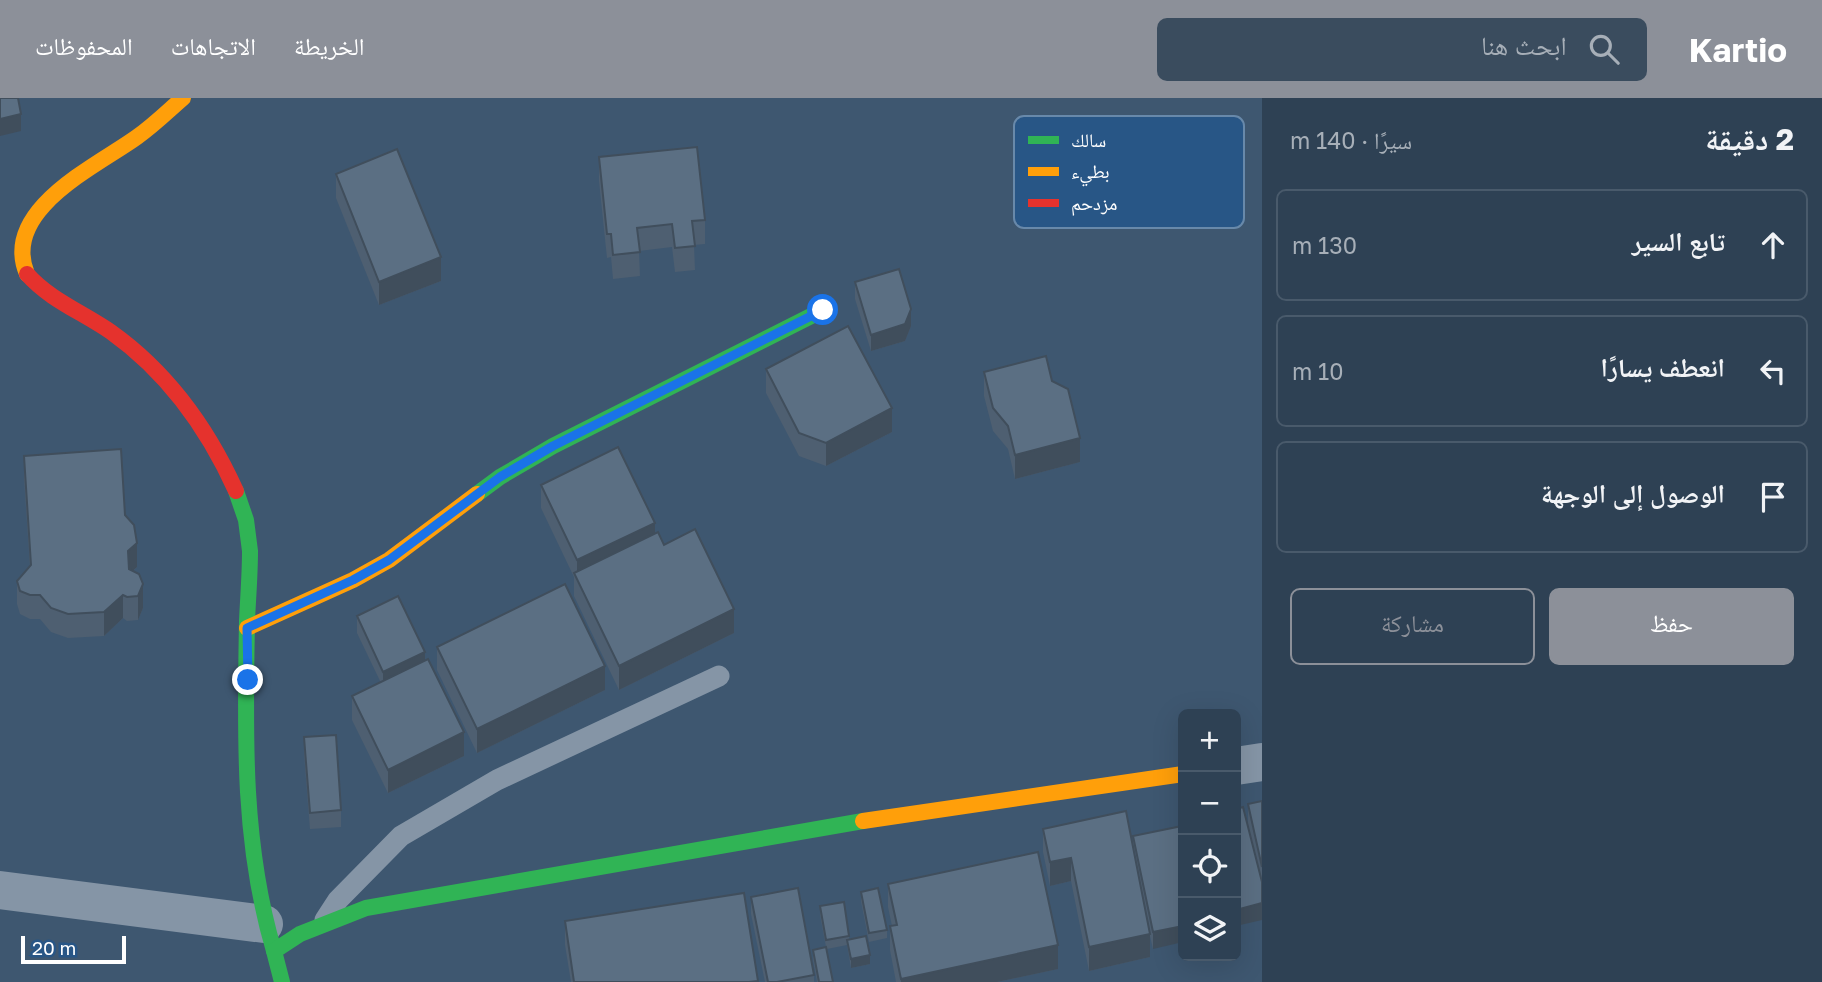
<!DOCTYPE html>
<html lang="ar">
<head>
<meta charset="utf-8">
<style>
	body { margin:0; font-family:"Golos Text","Noto Naskh Arabic",sans-serif; background:#3a4c5e; color:#f1f3f6; direction:rtl }
	.controls { position:absolute; right:21px; bottom:21px; display:grid; overflow:hidden; border-radius:10px; box-shadow:0 7px 28px #0002 }
	.controls button { width:63px; height:63px; display:grid; place-items:center; padding:0; border:0; border-bottom:2px solid #495a6b; background:#2e4154; color:#f1f3f6; font:35px sans-serif }
	.scale { position:absolute; left:21px; bottom:18px; width:105px; box-sizing:border-box; padding-left:7px; border:4px solid #fff; border-top:0; font-size:19px; line-height:24px; white-space:nowrap; color:#fff; -webkit-text-stroke:5px #285686; paint-order:stroke }
	.stop { position:absolute; width:21px; height:21px; margin:-16px; border:5px solid #1a73e8; border-radius:50%; background:#fff }
	.stop.end { background:#1a73e8; border-color:#fff; box-shadow:0 2px 7px #0008 }
	.list { margin:0; padding:0; list-style:none }
	h2 { display:flex; justify-content:space-between; align-items:center; height:91px; margin:0; padding:0 28px; font-size:30px }
	h2 small { font-size:23px; font-weight:400; color:#a7afb8 }
	.list li { display:grid; grid-template-columns:46px 1fr auto; gap:21px; align-items:center; box-sizing:border-box; height:112px; margin:0 14px 14px; padding:0 14px; border:2px solid #495a6b; border-radius:10px }
	.list b { display:block; font-size:26px; white-space:nowrap }
	.list em { font-size:23px; font-style:normal; color:#a7afb8 }
	.actions { display:flex; gap:14px; padding:21px 28px }
	.actions a { flex:1; padding:16px 0; border:2px solid #8c9099; border-radius:10px; text-align:center; font-size:24px; color:#8c9099 }
	.actions .main { background:#8c9099; color:#fff }
	.icon { flex:none; width:38px; height:38px; fill:none; stroke:currentColor; stroke-width:2; stroke-linecap:round; stroke-linejoin:round }
	.map { position:relative; flex:none; width:1262px; height:884px; overflow:hidden; direction:ltr }
	header { display:flex; align-items:center; gap:42px; box-sizing:border-box; height:98px; padding:0 35px; background:#8c9099; color:#fff }
	header strong { font-size:33px }
	nav { display:flex; gap:38px; margin-inline-start:auto; font-size:24px }
	.search { width:490px; height:63px; background:#3a4c5e; display:flex; align-items:center; gap:18px; box-sizing:border-box; padding:0 24px; border-radius:10px; color:#a7afb8; font-size:26px }
	main { display:flex }
	aside { flex:1; background:#2e4154 }
	.map>svg:first-child { display:block }
	.lines { fill:none; stroke-linecap:round; stroke-linejoin:round }
	.lane { stroke:#8595a6; stroke-width:21 }
	.street { stroke:#8595a6; stroke-width:38 }
	.fast { stroke:#30b455; stroke-width:16 }
	.slow { stroke:#ff9f0a; stroke-width:16 }
	.jam { stroke:#e5322d; stroke-width:16 }
	.wall { fill:#4e5f71 }
	.shaded-wall { fill:#404e5c }
	.building { fill:#5b6f83; stroke:#404e5c; stroke-width:2 }
	.route { stroke:#1a73e8; stroke-width:9 }
	.key { fill:#285686; stroke:#6889aa; stroke-width:2 }
	.key-label { font-size:19px; fill:#fff }
</style>
</head>
<body>
<header>
<strong>Kartio</strong>
<div class="search"><svg class="icon" aria-label="search" viewBox="0 0 24 24"><circle cx="10" cy="10" r="6"/><path d="M15 15l6 6"/></svg>ابحث هنا</div>
<nav><a>الخريطة</a><a>الاتجاهات</a><a>المحفوظات</a></nav>
</header>
<main>
<aside>
<h2>2 دقيقة<small>سيرًا · 140 m</small></h2>
<ul class="list">
<li><svg class="icon" aria-label="ahead" viewBox="0 0 24 24"><path d="M12 20V5M6 11l6-6 6 6"/></svg><div><b>تابع السير</b></div><em>130 m</em></li>
<li><svg class="icon" aria-label="left" viewBox="0 0 24 24"><path d="M17 20v-9H6M10 6l-5 5 5 5"/></svg><div><b>انعطف يسارًا</b></div><em>10 m</em></li>
<li><svg class="icon" aria-label="arrive" viewBox="0 0 24 24"><path d="M6 21V4h12l-3 4 3 4H6"/></svg><div><b>الوصول إلى الوجهة</b></div></li>
</ul>
<div class="actions"><a class="main">حفظ</a><a>مشاركة</a></div>
</aside>
<div class="map">
<svg width="1262" height="884" viewBox="0 0 1262 884">
	<rect width="100%" height="100%" fill="#3e5770"/>
	<g class="lines">
		<polyline class="lane" points="325,822 338,802 401,738 497,682 719,578"/>
		<g class="street">
			<polyline points="1236,668 1262,664"/>
			<polyline points="0,792 264,826"/>
		</g>
		<g class="fast">
			<path d="M236,393L246,422L250,453C250,477 248,500 247,523C245,634 242,746 274,853"/>
			<polyline points="477,396 500,379 553,348 823,212"/>
			<polyline points="282,884 274,853 300,836 366,810 863,723"/>
		</g>
		<g class="slow">
			<path d="M27,176C0,112 97,68 137,39C154,27 168,13 183,0"/>
			<polyline points="247,530 353,482 389,462 477,396"/>
			<polyline points="863,723 1183,676"/>
		</g>
		<path class="jam" d="M27,176C50,202 82,214 111,234C167,274 208,331 236,393"/>
	</g>
	<g class="wall">
		<polygon points="599,59 705,122 705,146 694,147 695,172 675,174 672,149 639,153 640,178 613,181 611,159 607,160 599,83"/>
		<polygon points="336,76 441,183 379,207 336,100"/>
		<polygon points="855,184 911,228 905,243 871,253 855,201"/>
		<polygon points="766,271 892,334 826,368 799,358 766,295"/>
		<polygon points="984,274 1052,283 1080,364 1015,381 1008,351 993,333 984,298"/>
		<polygon points="24,358 125,417 137,469 133,473 143,510 138,522 127,523 123,520 104,538 68,540 51,534 40,521 30,521 20,516 17,506 17,483 30,469 24,381"/>
		<polygon points="541,387 655,435 734,535 619,592 574,498 574,479 541,410"/>
		<polygon points="357,518 425,563 464,658 388,695 352,622 352,598 381,585 357,535"/>
		<polygon points="437,549 605,592 477,655 437,572"/>
		<polygon points="304,639 341,712 341,729 310,731 304,656"/>
		<polygon points="1262,703 1262,822 1248,729 1248,706"/>
		<polygon points="1182,728 1153,851 1150,838 1150,859 1089,873 1071,783 1050,788 1043,754 1043,731 1133,748 1133,738"/>
		<polygon points="888,786 1058,871 997,884 896,884 890,852 890,828 892,828 888,809"/>
		<polygon points="861,794 887,832 887,840 869,844 861,803"/>
		<polygon points="744,795 758,884 571,884 565,847 565,823"/>
		<polygon points="751,799 814,877 814,884 765,884 751,816"/>
		<polygon points="820,808 849,838 849,841 870,866 851,870 847,847 827,851 833,884 817,884 813,861 813,852 826,849 820,817"/>
	</g>
	<g class="shaded-wall">
		<polygon points="21,16 21,33 0,38 0,21"/>
		<polygon points="441,159 441,183 379,207 379,184"/>
		<polygon points="911,211 911,228 905,243 871,253 871,237"/>
		<polygon points="892,310 892,334 826,368 826,345"/>
		<polygon points="1080,340 1080,364 1015,381 1015,357"/>
		<polygon points="655,425 655,449 577,482 577,462"/>
		<polygon points="137,445 137,469 128,477 128,453"/>
		<polygon points="143,486 143,510 138,522 138,498"/>
		<polygon points="123,497 123,520 104,538 104,514"/>
		<polygon points="734,511 734,535 619,592 619,568"/>
		<polygon points="425,554 425,570 383,590 383,574"/>
		<polygon points="605,568 605,592 477,655 477,631"/>
		<polygon points="464,634 464,658 388,695 388,672"/>
		<polygon points="1071,760 1071,783 1050,788 1050,764"/>
		<polygon points="1262,805 1262,822 1236,828 1236,812"/>
		<polygon points="1183,828 1183,844 1153,851 1153,834"/>
		<polygon points="1150,836 1150,859 1089,873 1089,849"/>
		<polygon points="1058,847 1058,871 997,884 901,884 901,881"/>
		<polygon points="870,857 870,866 851,870 851,861"/>
	</g>
	<g class="building">
		<polygon points="0,0 18,0 21,16 0,21"/>
		<polygon points="697,49 705,122 692,123 695,148 675,150 672,126 637,130 640,154 613,157 611,136 607,136 599,59"/>
		<polygon points="397,51 441,159 379,184 336,76"/>
		<polygon points="899,171 911,211 905,226 871,237 855,184"/>
		<polygon points="848,228 892,310 826,345 799,335 766,271"/>
		<polygon points="1046,258 1052,283 1068,291 1080,340 1015,357 1008,328 993,310 984,274"/>
		<polygon points="618,349 655,425 577,462 541,387"/>
		<polygon points="121,351 125,417 134,427 137,445 128,453 129,471 139,476 143,486 138,498 127,499 123,497 104,514 68,516 51,510 40,497 30,497 20,493 17,483 31,467 24,358"/>
		<polygon points="695,431 734,511 619,568 574,475 658,434 664,447"/>
		<polygon points="565,486 605,568 477,631 437,549"/>
		<polygon points="398,498 425,554 383,574 357,518"/>
		<polygon points="428,561 464,634 388,672 352,598"/>
		<polygon points="336,637 341,712 310,715 304,639"/>
		<polygon points="1262,703 1262,769 1248,706"/>
		<polygon points="1243,709 1262,784 1262,805 1236,812 1236,711"/>
		<polygon points="1126,713 1150,836 1089,849 1071,760 1050,764 1043,731"/>
		<polygon points="1182,728 1183,735 1183,828 1153,834 1133,738"/>
		<polygon points="1038,754 1058,847 901,881 890,828 897,827 888,786"/>
		<polygon points="798,790 814,877 777,884 768,884 751,799"/>
		<polygon points="878,790 887,832 869,835 861,794"/>
		<polygon points="744,795 758,883 749,884 574,884 565,823"/>
		<polygon points="844,804 849,838 826,842 820,808"/>
		<polygon points="866,838 870,857 851,861 847,842"/>
		<polygon points="826,849 833,884 819,884 813,852"/>
	</g>
	<g class="lines">
		<polyline class="route" points="248,582 247,530 353,482 389,462 500,379 553,348 823,212"/>
	</g>
	<rect x="1014" y="18" width="230" height="112" rx="10" class="key"/>
	<rect x="1028" y="38" width="31" height="8" fill="#30b455"/>
	<rect x="1028" y="69" width="31" height="9" fill="#ff9f0a"/>
	<rect x="1028" y="101" width="31" height="8" fill="#e5322d"/>
	<g class="key-label">
		<text x="1071" y="49">سالك</text>
		<text x="1071" y="80">بطيء</text>
		<text x="1071" y="112">مزدحم</text>
	</g>
</svg>
<div class="controls">
<button>+</button>
<button>−</button>
<button><svg class="icon" aria-label="locate" viewBox="0 0 24 24"><circle cx="12" cy="12" r="6"/><path d="M12 2v4M12 18v4M2 12h4M18 12h4"/></svg></button>
<button><svg class="icon" aria-label="layers" viewBox="0 0 24 24"><path d="M12 4l9 5-9 5-9-5zM3 14l9 5 9-5"/></svg></button>
</div>
<div class="scale">20 m</div>
<div class="stop" style="left:823px;top:212px"></div>
<div class="stop end" style="left:248px;top:582px"></div>
</div>
</main>
</body>
</html>
